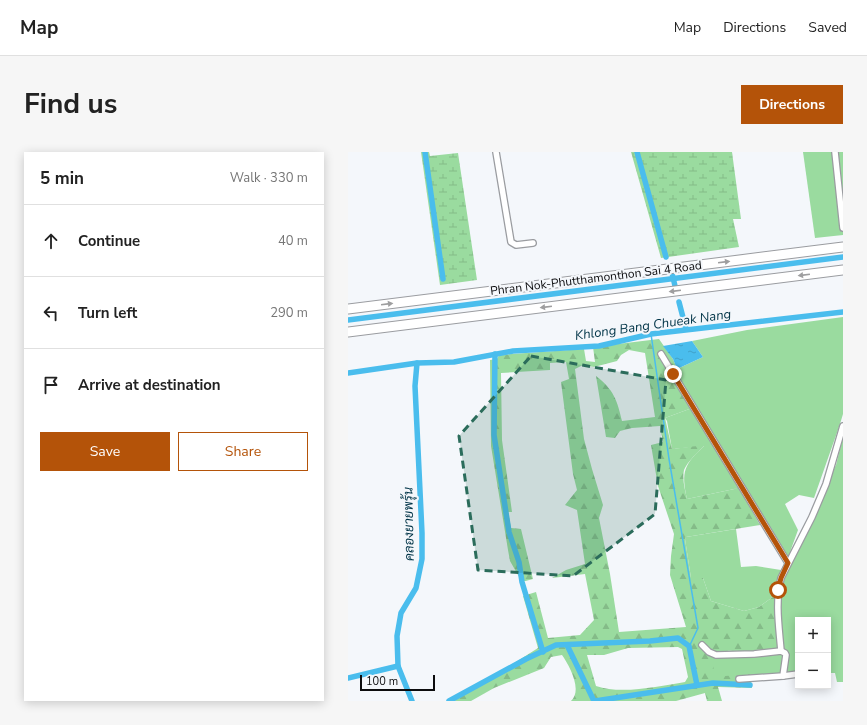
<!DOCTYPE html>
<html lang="en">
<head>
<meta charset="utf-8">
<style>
	body { margin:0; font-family:"Nunito Sans",Sarabun,sans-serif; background:#f6f6f6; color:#222 }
	.controls { position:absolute; right:12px; bottom:12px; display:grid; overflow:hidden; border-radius:0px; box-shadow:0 2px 10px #0003 }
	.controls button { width:36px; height:36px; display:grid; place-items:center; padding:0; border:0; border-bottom:1px solid #e0e0e0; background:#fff; color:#222; font:20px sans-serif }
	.scale { position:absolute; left:12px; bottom:10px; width:75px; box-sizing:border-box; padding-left:4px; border:2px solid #0c0c0e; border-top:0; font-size:11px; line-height:14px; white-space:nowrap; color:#0c0c0e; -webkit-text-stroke:3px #f4f7fb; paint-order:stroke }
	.stop { position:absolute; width:12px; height:12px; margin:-9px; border:3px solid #b45309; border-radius:50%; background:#fff }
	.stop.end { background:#b45309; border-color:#fff; box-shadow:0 1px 4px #0008 }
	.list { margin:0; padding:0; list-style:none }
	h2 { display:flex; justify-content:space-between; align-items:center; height:52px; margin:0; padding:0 16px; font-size:17px }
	h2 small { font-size:13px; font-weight:400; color:#767676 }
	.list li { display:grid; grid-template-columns:26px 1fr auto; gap:12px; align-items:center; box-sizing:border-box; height:72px; padding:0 16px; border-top:1px solid #e0e0e0 }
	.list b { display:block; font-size:15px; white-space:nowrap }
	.list em { font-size:13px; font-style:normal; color:#767676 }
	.actions { display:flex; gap:8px; padding:12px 16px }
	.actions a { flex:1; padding:9px 0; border:1px solid #b45309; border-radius:0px; text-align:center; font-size:14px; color:#b45309 }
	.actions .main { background:#b45309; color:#fff }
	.icon { flex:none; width:22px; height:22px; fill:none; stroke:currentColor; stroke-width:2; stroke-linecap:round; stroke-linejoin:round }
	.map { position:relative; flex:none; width:495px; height:549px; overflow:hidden; border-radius:0px }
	header { display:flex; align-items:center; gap:24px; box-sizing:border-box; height:56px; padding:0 20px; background:#fff; border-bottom:1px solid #e0e0e0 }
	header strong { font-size:19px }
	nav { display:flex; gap:22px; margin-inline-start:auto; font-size:14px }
	.intro { display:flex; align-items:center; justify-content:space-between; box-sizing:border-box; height:96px; padding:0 24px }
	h1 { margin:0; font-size:28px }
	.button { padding:10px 18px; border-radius:0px; background:#b45309; color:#fff; font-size:14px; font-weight:700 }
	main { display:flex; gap:24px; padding:0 24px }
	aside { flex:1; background:#fff; border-radius:0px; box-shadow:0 2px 10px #0003 }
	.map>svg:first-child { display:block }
	.grass { fill:#9adb9f }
	.forest { fill:url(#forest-firs); fill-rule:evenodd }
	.wetland { fill:url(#wetland-marsh) }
	.water { fill:url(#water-ripples) }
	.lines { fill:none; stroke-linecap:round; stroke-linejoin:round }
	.stream { stroke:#4abded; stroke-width:1.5 }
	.canal { stroke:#4abded; stroke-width:5.5 }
	.street-casing { stroke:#9a9ca0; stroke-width:8 }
	.primary-casing { stroke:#9a9ca0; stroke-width:11 }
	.street { stroke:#fff; stroke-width:5.5 }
	.primary { stroke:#fff; stroke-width:9 }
	.oneway { fill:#9e9e9f }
	.route { stroke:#b45309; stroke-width:5 }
	.marked { fill:#2b6c5b; fill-opacity:0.2; stroke:#2b6c5b; stroke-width:3; stroke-dasharray:8 5; stroke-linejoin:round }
	.labels { text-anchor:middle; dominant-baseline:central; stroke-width:4; stroke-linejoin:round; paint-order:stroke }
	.street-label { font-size:12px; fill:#0c0c0e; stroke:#f4f7fb }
	.water-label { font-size:13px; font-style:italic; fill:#003447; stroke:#f4f7fb }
</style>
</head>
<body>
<header>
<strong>Map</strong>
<nav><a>Map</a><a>Directions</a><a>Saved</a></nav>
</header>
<div class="intro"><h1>Find us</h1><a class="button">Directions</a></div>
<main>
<aside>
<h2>5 min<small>Walk · 330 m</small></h2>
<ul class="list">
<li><svg class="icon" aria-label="ahead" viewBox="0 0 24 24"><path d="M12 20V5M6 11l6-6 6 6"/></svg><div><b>Continue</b></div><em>40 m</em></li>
<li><svg class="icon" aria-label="left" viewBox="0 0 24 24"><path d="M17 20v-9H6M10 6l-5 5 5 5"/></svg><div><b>Turn left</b></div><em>290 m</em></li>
<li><svg class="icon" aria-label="arrive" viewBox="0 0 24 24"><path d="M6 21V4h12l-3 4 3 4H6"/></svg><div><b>Arrive at destination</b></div></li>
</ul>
<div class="actions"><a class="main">Save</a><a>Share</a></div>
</aside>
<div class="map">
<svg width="495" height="549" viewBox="0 0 495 549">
	<defs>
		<pattern id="forest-firs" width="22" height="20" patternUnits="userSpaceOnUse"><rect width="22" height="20" fill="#9adb9f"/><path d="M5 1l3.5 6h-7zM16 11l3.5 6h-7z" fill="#84bb88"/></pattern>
		<pattern id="wetland-marsh" width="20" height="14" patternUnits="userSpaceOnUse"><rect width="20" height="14" fill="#9adb9f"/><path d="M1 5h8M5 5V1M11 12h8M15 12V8" fill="none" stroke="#84bb88"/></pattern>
		<pattern id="water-ripples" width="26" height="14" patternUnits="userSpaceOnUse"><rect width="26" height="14" fill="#4abded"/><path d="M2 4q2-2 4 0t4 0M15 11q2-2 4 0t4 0" fill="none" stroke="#40a1ca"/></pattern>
	</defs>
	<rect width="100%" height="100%" fill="#f4f7fb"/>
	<g class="grass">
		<polygon points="455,0 495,0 495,83 467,86"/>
		<polygon points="495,165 495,262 492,272 466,346 451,343 437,352 450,378 442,400 488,313 495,285 495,530 489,530 487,521 480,521 480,468 450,468 450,522 365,526 365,506 373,500 385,498 407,500 426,469 426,444 411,455 396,459 363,449 355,426 343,426 337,387 338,385 388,377 393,415 408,414 433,418 440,404 329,226 330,219 329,217 355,205 344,189 399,178"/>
		<path d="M344,256L391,336L339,347C333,319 336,313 356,294L324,297L319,269L317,266Z"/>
	</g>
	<path class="forest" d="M311,187L325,207L330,219L329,226L344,256L317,266L324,297L357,293C351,299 339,310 336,318C334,327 337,338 339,347L391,336L412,373L338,385L337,387L343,426H355L363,449L396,459L411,455L426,444L427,496C420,497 412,500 405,500C388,500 381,494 366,506L365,525L402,522L404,536L370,535L374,549H359L357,541L328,549H223C235,538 221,513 214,503L203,505L196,516L146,536L123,549H106L190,496L175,444L188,440L200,486L232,483L246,468L237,422L204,426L218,418L237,412L229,358L217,353L229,338L225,322L213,230L221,227L218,210L202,211V218L153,221L154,288L164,360H160L163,376L173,377L185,427L174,430L162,409L160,398L143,294L142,208L149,207L151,203L236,197L238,209L247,210L245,195ZM281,198L297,201L307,265L274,269C269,248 266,238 248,224L258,285L267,286L272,279L284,276L312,274L315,290L303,293L310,334L326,382L323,404L322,423L338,475L271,480L262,422L251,366L255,353L244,317L236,287L227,217L235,213L246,215L269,209L273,203ZM330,495L334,497L340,525L337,530C311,534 274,543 248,534L239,503H256L280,496Z"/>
	<g class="wetland">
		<polygon points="73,0 81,0 82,4 110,1 129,128 92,133"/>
		<polygon points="283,0 384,0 393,67 385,67 391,95 313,106"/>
	</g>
	<polygon class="water" points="344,189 355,205 329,217 325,207 315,194"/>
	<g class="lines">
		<polyline class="stream" points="303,182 321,307 350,476 341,495"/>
		<g class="canal">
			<polyline points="77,0 95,127"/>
			<polyline points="289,0 318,105"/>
			<polyline points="324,121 327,134"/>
			<polyline points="331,150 338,177"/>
			<polyline points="0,168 495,105"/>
			<polyline points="147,202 146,283 161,380 171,410 174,430 195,500"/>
			<polyline points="0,221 69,211 106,210 165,199 251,194 303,182 495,160"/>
			<polyline points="219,493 246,549"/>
			<polyline points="0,526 50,514"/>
			<polyline points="64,549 50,514 49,484 53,461 68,436 74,407 74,381 67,234 69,211"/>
			<polyline points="101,549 178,507 208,493 302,489 330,486 341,494 349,533"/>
			<polyline points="247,549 365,531 402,533"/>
		</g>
		<g class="street-casing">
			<g id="street">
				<polyline points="148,0 163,90 168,93 185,91"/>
				<polyline points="487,0 495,76"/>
				<polyline points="313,202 440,411"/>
				<polyline points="354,493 361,500 368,503 406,502 433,499 437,501 438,503 435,524 391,527"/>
				<path d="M433,499C431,474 427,451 433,426L464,365L478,332L495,274"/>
				<polyline points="435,524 450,522"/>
			</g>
		</g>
		<g class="primary-casing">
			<g id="primary">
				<polyline points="0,157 495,95"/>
				<polyline points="0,180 495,118"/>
			</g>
		</g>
		<use href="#street" class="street"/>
		<use href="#primary" class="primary"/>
	</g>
	<defs><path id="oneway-solid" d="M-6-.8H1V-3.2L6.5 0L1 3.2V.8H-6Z"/></defs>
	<g class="oneway">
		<use href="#oneway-solid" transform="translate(376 110) rotate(-7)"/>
		<use href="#oneway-solid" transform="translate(456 123) rotate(173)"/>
		<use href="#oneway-solid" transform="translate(327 139) rotate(173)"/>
		<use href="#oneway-solid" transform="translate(39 152) rotate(-7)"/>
		<use href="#oneway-solid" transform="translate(198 155) rotate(173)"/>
	</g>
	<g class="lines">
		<polyline class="route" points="325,222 440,411 433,426 430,438"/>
	</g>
	<path class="marked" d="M183,204L318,228L307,362L225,424L130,418L111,284Z"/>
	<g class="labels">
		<g class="street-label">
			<text transform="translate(248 126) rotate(-7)">Phran Nok-Phutthamonthon Sai 4 Road</text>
		</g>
		<g class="water-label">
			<text transform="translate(305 173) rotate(-8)">Khlong Bang Chueak Nang</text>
			<text transform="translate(61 372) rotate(-91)">คลองยายพรุ้น</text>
		</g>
	</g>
</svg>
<div class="controls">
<button>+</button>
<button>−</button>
</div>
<div class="scale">100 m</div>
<div class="stop" style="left:430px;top:438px"></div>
<div class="stop end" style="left:325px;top:222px"></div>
</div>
</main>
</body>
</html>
